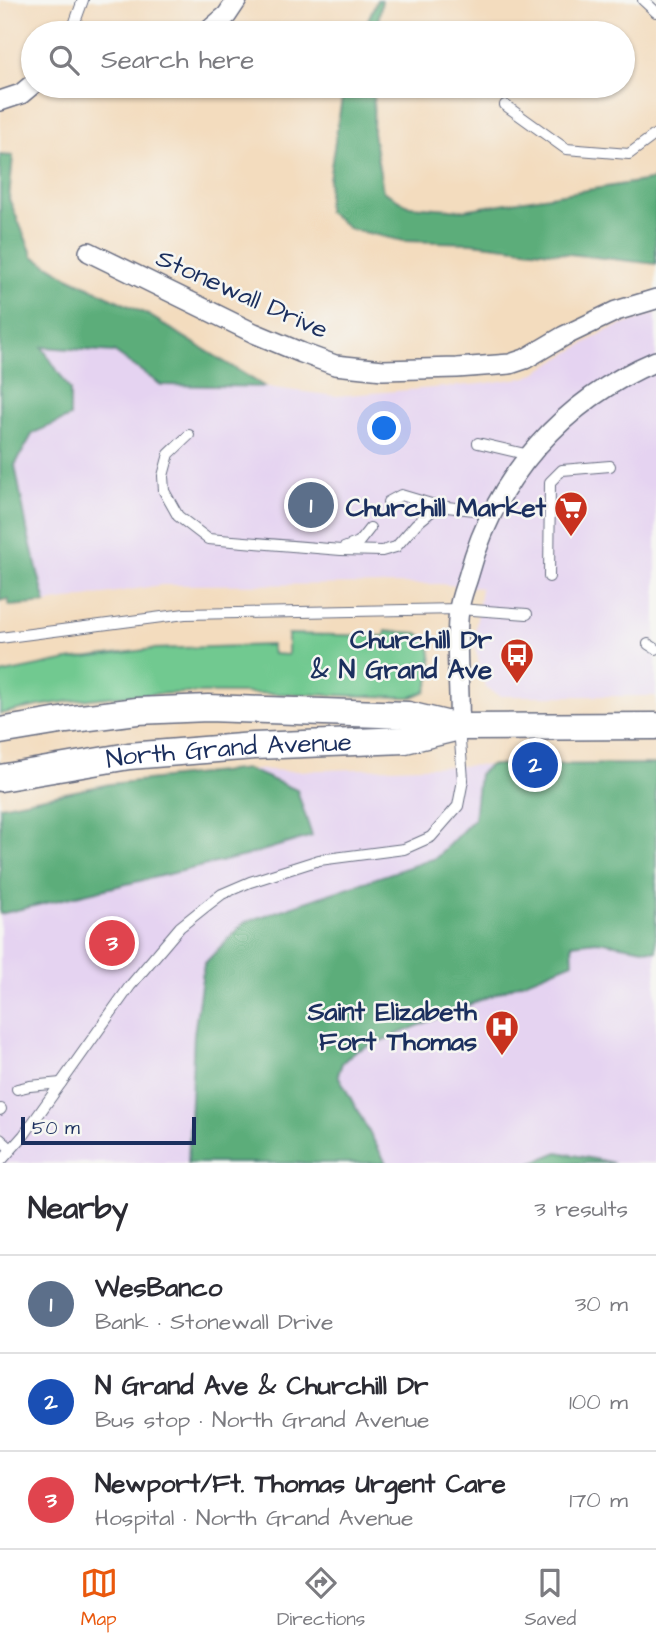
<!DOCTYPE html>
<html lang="en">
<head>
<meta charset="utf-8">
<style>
	body { margin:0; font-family:"Architects Daughter",sans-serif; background:#f7f7f7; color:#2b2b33 }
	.scale { position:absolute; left:21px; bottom:18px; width:175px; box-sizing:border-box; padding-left:7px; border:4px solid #1b2f5e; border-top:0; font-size:19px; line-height:24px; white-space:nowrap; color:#1b2f5e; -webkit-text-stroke:5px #f6f6f2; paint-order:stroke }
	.you { position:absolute; left:385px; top:429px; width:24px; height:24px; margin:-18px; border:5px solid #fff; border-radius:50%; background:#1a73e8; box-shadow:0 0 0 10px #1a73e833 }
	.badge { display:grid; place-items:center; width:46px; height:46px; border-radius:50%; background:#ea580c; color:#fff; font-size:23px; font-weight:700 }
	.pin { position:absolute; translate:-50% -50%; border:4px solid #fff; box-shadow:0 2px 7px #0006 }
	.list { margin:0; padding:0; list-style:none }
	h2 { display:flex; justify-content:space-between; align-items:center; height:91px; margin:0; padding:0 28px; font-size:30px }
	h2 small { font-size:23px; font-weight:400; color:#7c7c81 }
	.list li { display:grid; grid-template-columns:46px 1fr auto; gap:21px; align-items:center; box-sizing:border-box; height:98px; padding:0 28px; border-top:2px solid #e1e1e2 }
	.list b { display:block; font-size:26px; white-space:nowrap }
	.list p { margin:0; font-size:23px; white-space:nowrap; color:#7c7c81 }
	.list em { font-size:23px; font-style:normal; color:#7c7c81 }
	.icon { flex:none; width:38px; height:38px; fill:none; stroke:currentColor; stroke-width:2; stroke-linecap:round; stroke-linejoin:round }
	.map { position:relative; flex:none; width:656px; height:1163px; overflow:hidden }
	.search { position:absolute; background:#fff; box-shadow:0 2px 5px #0004; left:21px; right:21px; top:21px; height:77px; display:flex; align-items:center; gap:18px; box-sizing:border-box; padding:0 24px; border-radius:38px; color:#7c7c81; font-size:26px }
	.sheet { height:385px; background:#fff }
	nav { display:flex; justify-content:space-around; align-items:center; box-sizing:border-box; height:98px; border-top:2px solid #e1e1e2; background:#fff; font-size:19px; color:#7c7c81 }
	nav a { display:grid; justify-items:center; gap:4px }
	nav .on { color:#ea580c }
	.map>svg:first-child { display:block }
	.built { fill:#e5d3f1 }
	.green { fill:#71c990; stroke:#467c77; stroke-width:2 }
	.forest { fill:#5cad7a; stroke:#3c6e6c; stroke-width:2 }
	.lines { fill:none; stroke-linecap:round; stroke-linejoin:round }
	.lane-casing { stroke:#676c80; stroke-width:12 }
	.street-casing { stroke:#676c80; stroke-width:22 }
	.secondary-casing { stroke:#676c80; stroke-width:29 }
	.lane { stroke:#fff; stroke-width:10 }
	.street { stroke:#fff; stroke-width:19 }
	.secondary { stroke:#fff; stroke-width:26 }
	.labels { text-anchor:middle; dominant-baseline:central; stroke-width:5; stroke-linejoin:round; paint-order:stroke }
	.street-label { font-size:26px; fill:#1b2f5e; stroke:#f6f6f2 }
	.poi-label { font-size:26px; font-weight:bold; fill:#1b2f5e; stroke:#f6f6f2; text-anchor:end }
</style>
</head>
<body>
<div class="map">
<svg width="656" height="1163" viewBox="0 0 656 1163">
	<rect width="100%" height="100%" fill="#f6f6f2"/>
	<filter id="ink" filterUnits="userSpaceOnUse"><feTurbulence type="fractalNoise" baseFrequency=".0143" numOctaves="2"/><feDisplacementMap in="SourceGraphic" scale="14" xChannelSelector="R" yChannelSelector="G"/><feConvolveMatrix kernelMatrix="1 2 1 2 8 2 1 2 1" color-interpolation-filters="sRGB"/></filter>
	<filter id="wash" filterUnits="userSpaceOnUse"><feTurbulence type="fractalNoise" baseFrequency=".00686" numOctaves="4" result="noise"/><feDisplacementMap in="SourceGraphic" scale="28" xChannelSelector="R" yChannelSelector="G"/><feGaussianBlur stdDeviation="1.57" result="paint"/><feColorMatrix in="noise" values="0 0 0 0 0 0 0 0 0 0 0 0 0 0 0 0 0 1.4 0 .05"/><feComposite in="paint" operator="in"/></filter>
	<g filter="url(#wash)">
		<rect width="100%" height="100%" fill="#f3dcbe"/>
		<g class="built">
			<polygon points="656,313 656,696 499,696 485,686 474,642 481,588 439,584 161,585 46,603 28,534 15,465 33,433 70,390 42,346 114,352 161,385 265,387 336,396 481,384 528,377 606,331"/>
			<polygon points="490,765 479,774 474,819 436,858 245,922 204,964 194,1034 188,1163 0,1163 0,914 245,856 311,836 297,790 247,769 291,771"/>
			<polygon points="597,941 656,951 656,1163 614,1163 558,1152 531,1163 386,1163 338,1075 342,1063 354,1052 572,963 571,944"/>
		</g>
		<path class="green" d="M386,631L418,633L429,641L433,670L426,691L412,697C275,695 135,682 0,714V674L68,660L153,649L271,645L273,654L288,655V634L385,636Z"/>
		<g class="forest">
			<polygon points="377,0 382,0 376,33 362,33"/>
			<polygon points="344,86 374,86 373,133 383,191 410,206 463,210 656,179 656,264 472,243 403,241 350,229 327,211 329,179"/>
			<polygon points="0,155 13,156 9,199 33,256 68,277 150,316 265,387 161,385 114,352 42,347 70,390 70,417 33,433 15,465 28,534 46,603 10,606 8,599 0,601"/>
			<polygon points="656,764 656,951 597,941 572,944 573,962 354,1052 342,1063 338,1075 386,1163 188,1163 194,1034 204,964 245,922 436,858 474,819 479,774 490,765"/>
			<polygon points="247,769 297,790 312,836 245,856 0,914 0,806 110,784"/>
			<polygon points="558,1152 614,1163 531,1163"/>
		</g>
	</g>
	<g filter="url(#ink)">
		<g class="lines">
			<g class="lane-casing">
				<g id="lane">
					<polyline points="643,0 656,12"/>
					<polyline points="71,33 83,0"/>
					<polyline points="505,105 566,149 629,154 656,134"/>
					<polyline points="189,435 169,454 163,476 164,491 178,516 208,539 341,550 382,551 396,547 416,524 438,506 474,510 489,515"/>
					<polyline points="478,443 529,455"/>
					<polyline points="388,502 401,495 438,506"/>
					<polyline points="344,548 359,542 370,528"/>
					<polyline points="549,577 550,482 562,470 610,466"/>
					<polyline points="0,638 185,614 459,609 527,614"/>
					<polyline points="648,644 656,649"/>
					<polyline points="17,1089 30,1086 61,1083"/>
					<polyline points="0,1110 1,1109"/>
					<polyline points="0,1139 11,1149"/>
					<polyline points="0,1162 24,1135 130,986 180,927 205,907 222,894 250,882 319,860 404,849 431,837 458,806 463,780 459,728"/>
				</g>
			</g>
			<g class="street-casing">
				<g id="street">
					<polyline points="206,33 227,15 237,0"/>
					<polyline points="0,101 21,94 33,84"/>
					<polyline points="89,252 254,333 302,353 335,365 383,370 457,368 510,364 525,359 564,336 616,311 656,299"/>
					<path d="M459,727C461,689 454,647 459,610C460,598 466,585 469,574C495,477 564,400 656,361"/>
				</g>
			</g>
			<g class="secondary-casing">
				<g id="secondary">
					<polyline points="0,731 66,720 137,711 208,708 408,715 454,726"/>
					<path id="s1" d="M0,778L129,756L254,746L405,740L459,727L656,726"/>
				</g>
			</g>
			<use href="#lane" class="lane"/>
			<use href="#street" class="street"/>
			<use href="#secondary" class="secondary"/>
		</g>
	</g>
	<defs>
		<g id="supermarket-pin" transform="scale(1.75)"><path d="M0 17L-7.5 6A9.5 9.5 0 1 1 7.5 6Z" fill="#c8321e" stroke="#f6f6f2"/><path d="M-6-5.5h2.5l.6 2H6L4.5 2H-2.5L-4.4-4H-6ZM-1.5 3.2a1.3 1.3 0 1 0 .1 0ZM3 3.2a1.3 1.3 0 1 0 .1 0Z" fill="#fff"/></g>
		<g id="bus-pin" transform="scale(1.75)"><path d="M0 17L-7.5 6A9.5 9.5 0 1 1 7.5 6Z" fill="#c8321e" stroke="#f6f6f2"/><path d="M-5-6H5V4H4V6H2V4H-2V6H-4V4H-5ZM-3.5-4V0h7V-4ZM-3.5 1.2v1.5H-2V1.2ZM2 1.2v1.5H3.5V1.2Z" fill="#fff"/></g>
		<g id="hospital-pin" transform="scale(1.75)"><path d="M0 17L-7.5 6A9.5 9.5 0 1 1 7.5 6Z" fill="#c8321e" stroke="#f6f6f2"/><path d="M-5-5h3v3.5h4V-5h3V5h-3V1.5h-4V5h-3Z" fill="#fff"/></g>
	</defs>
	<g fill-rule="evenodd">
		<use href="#supermarket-pin" x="571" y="508"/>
		<use href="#bus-pin" x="517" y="655"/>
		<use href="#hospital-pin" x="502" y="1027"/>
	</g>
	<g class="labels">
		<g class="street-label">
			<text transform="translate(242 294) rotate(24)">Stonewall Drive</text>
			<text stroke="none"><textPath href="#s1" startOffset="231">North Grand Avenue</textPath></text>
		</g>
		<g class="poi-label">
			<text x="546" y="508">Churchill Market</text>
			<text x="492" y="640">Churchill Dr<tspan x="492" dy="30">&amp; N Grand Ave</tspan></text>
			<text x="477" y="1012">Saint Elizabeth<tspan x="477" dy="30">Fort Thomas</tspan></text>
		</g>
	</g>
</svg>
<div class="scale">50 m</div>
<div class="you"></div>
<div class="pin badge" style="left:311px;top:505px;background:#5c6f8a">1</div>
<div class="pin badge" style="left:535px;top:765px;background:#1a4fb4">2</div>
<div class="pin badge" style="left:112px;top:943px;background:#e0444e">3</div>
<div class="search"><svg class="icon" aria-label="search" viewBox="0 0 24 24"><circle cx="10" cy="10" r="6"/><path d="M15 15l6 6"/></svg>Search here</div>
</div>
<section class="sheet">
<h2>Nearby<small>3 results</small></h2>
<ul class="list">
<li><span class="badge" style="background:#5c6f8a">1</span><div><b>WesBanco</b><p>Bank · Stonewall Drive</p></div><em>30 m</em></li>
<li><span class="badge" style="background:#1a4fb4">2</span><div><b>N Grand Ave &amp; Churchill Dr</b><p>Bus stop · North Grand Avenue</p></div><em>100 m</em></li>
<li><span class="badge" style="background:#e0444e">3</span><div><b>Newport/Ft. Thomas Urgent Care</b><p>Hospital · North Grand Avenue</p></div><em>170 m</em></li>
</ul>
</section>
<nav>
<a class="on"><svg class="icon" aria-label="map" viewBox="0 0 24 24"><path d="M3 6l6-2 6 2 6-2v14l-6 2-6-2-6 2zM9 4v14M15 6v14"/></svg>Map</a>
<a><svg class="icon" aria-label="directions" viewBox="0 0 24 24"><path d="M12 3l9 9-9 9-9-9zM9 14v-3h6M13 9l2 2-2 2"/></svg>Directions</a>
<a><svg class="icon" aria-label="saved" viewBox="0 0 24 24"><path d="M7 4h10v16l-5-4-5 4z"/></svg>Saved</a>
</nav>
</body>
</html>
